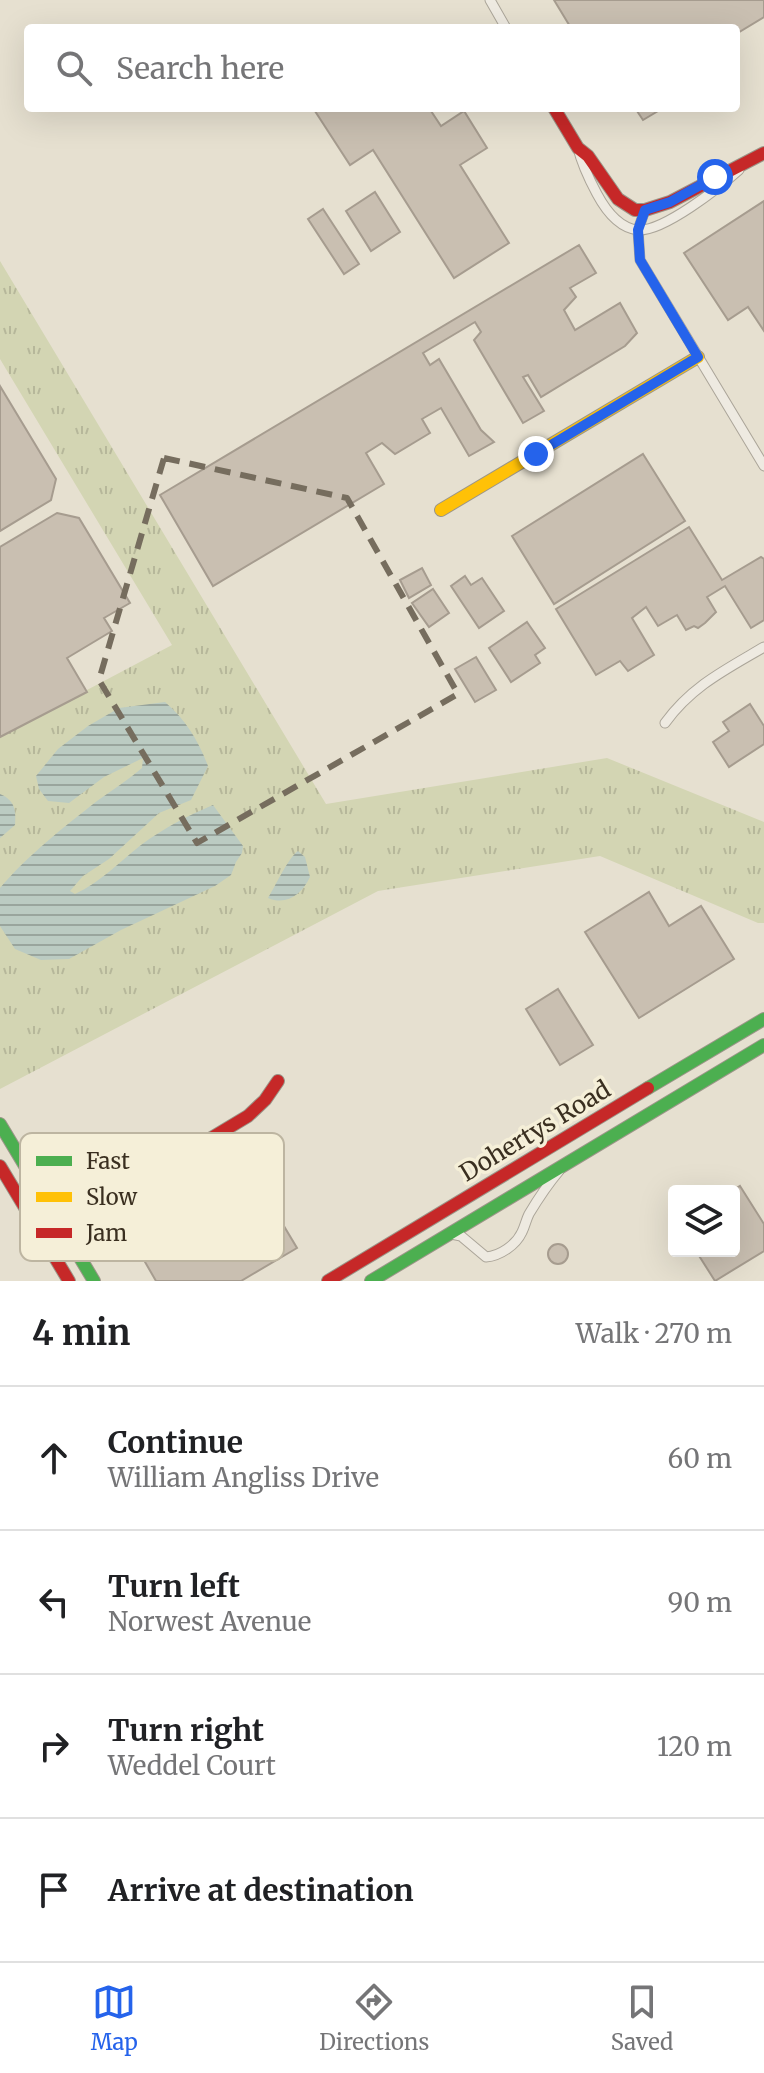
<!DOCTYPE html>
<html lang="en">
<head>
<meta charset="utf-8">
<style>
	body { margin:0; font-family:Merriweather,serif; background:#f6f6f6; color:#202124 }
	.controls { position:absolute; right:24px; bottom:24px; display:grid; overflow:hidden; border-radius:8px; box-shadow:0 8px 32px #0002 }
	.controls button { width:72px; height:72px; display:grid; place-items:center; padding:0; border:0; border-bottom:2px solid #e0e0e0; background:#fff; color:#202124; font:40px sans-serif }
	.stop { position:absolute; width:24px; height:24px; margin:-18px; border:6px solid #2563eb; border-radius:50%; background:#fff }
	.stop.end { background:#2563eb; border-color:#fff; box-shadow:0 2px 8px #0008 }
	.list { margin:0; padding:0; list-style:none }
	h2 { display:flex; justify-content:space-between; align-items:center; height:104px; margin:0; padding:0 32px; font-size:34px }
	h2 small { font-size:26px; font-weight:400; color:#757577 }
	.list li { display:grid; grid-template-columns:52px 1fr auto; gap:24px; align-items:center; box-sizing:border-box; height:144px; padding:0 32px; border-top:2px solid #e0e0e0 }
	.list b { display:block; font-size:30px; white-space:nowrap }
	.list p { margin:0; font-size:26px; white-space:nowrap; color:#757577 }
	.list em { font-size:26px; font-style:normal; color:#757577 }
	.icon { flex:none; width:44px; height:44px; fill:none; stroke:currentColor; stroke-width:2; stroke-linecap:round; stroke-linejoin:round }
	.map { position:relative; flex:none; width:764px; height:1281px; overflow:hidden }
	.search { position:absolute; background:#fff; box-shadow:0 8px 32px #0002; left:24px; right:24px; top:24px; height:88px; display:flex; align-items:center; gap:20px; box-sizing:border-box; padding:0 28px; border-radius:8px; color:#757577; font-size:30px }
	.sheet { height:680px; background:#fff }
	nav { display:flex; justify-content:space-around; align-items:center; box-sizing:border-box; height:112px; border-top:2px solid #e0e0e0; background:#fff; font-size:22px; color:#757577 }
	nav a { display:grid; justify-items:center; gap:4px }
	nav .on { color:#2563eb }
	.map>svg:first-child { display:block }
	.park { fill:url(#park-tufts) }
	.water { fill:url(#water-rules) }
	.building { fill:#c9bfb1; stroke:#a69c8f; stroke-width:2 }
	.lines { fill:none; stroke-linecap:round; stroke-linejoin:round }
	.street-casing { stroke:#aba599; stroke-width:11 }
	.fast-casing { stroke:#9b9588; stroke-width:14 }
	.slow-casing { stroke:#9b9588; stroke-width:14 }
	.jam-casing { stroke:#9b9588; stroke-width:14 }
	.street { stroke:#eeeae1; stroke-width:9 }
	.fast { stroke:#4caf50; stroke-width:12 }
	.slow { stroke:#ffc107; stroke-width:12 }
	.jam { stroke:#c62828; stroke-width:12 }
	.route { stroke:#2563eb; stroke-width:10 }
	.marked { fill:none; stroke:#766d5e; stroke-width:6; stroke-dasharray:16 10; stroke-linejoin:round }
	.labels { text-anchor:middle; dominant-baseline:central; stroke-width:7; stroke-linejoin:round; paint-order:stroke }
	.street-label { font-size:24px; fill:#3a2f20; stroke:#f5efd8 }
	.key { fill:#f5efd8; stroke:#bdb5a1; stroke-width:2 }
	.key-label { font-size:22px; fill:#3a2f20 }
</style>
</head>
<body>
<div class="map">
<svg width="764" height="1281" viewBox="0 0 764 1281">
	<defs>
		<pattern id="park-tufts" width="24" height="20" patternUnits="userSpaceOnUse" patternTransform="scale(2)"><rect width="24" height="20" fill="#d3d5b3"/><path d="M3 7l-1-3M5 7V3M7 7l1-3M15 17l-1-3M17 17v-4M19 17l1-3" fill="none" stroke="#b6b79a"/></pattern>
		<pattern id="water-rules" width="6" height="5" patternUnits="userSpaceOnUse" patternTransform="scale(2)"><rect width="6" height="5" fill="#bbcbc2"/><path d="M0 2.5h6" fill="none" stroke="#99a59d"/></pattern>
	</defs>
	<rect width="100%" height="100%" fill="#e6e0d0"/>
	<polygon class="park" points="0,261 326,804 607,758 764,822 764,923 758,923 600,856 378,891 0,1089 0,736 172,645 0,359"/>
	<g class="water">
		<path d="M165,702C186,720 198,740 208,766L191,800L159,813L109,859L83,876L70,891L75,894C102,881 118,863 141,845C164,828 187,816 213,805L243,846L242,853L236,862L231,875L215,886L121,930L69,959L41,960L15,949L0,926V888C26,857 65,826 97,801C112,790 128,780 142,768L143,758L104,777L69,803L48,801L39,789L36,776L58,749L88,726L119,708Z"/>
		<path d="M0,794C15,800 16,811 15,825L0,838Z"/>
		<path d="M298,851L305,857L310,877C302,894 287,906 268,898C276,885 288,858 298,851Z"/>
	</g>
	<g class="building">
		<polygon points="554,0 764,0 764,17 736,34 736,28 571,28"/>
		<polygon points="313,108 429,108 441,126 464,111 487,148 460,165 509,243 454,278 373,150 350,165"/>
		<polygon points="635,108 663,108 643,120"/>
		<polygon points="375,192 400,232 371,251 346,211"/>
		<polygon points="764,201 764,331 748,307 728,320 684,253"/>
		<polygon points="323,209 359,264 344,274 308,219"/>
		<polygon points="579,245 596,273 570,288 576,297 564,310 575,330 620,303 637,333 625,346 541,397 528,375 523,377 544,411 523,423 474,340 481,332 475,322 423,353 430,365 439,359 481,430 494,442 469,456 441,408 422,419 430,433 395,454 382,443 366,453 384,484 213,586 160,495"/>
		<polygon points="0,386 56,479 51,500 0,531"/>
		<polygon points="643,454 685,521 554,604 512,536"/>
		<polygon points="57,513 79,518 130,603 104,618 112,631 67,658 87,692 0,737 0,547"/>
		<polygon points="689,527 722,580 761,557 764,559 764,620 751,628 725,586 707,597 716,612 705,623 698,628 694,626 686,630 677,615 658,626 646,607 632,618 654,655 628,671 620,661 596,675 556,609"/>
		<polygon points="422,568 431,585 409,598 400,580"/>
		<polygon points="465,576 471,585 482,578 504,611 479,628 451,586"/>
		<polygon points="433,589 449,613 429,627 412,603"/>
		<polygon points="527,622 545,648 535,655 540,663 511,682 489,648"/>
		<polygon points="476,657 496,690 475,702 455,669"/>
		<polygon points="750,704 764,726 764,744 729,767 713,742 729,731 723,722"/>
		<polygon points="649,892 669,926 701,906 734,959 639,1018 585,932"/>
		<polygon points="558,989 593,1045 560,1065 526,1009"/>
		<polygon points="260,1186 297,1248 241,1281 156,1281 141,1255 137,1258 127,1242 177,1213 180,1218 227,1191 234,1201"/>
		<polygon points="740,1186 764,1224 764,1251 715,1281 696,1251 734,1251 734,1191 732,1191"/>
		<circle cx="558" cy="1254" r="10"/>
	</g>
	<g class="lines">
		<g class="street-casing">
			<g id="street">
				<polyline points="490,0 506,28"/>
				<path d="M578,148C582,165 589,179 597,194C605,209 619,228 638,230C663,232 720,187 739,170"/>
				<polyline points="645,210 638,230 640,260 764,466"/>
				<path d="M665,723C692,686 725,670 764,647"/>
				<path d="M451,1234L461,1236L486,1257C500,1256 516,1245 522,1232C525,1226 526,1220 529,1214C538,1199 548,1184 559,1171"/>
			</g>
		</g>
		<g class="fast-casing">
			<g id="fast">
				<polyline points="648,1088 764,1019"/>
				<polyline points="0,1124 94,1281"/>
				<polyline points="371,1281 764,1045"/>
			</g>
		</g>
		<g class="slow-casing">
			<polyline id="slow" points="441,510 698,357"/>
		</g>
		<g class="jam-casing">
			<g id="jam">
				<polyline points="554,108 578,148 588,156 618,199 635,210 645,210 670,202 764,153"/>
				<polyline points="0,1166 69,1281"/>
				<polyline points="62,1228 248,1116 265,1100 278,1081"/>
				<polyline points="328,1281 648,1088"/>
			</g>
		</g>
		<use href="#street" class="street"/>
		<use href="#fast" class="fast"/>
		<use href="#slow" class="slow"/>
		<use href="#jam" class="jam"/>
	</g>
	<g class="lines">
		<polyline class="route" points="536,454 698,357 640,260 638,230 645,210 670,202 715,177"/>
	</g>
	<path class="marked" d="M164,458L347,498L458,694L197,843L99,680Z"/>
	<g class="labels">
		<g class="street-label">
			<text transform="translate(535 1131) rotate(-31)">Dohertys Road</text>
		</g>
	</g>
	<rect x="20" y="1133" width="264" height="128" rx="12" class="key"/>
	<rect x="36" y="1156" width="36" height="10" fill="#4caf50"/>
	<rect x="36" y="1192" width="36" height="10" fill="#ffc107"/>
	<rect x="36" y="1228" width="36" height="10" fill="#c62828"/>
	<g class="key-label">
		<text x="86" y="1169">Fast</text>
		<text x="86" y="1205">Slow</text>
		<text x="86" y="1241">Jam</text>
	</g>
</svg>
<div class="controls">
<button><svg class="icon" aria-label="layers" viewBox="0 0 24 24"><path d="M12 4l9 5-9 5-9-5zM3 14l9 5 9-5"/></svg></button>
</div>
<div class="stop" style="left:715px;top:177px"></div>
<div class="stop end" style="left:536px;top:454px"></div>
<div class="search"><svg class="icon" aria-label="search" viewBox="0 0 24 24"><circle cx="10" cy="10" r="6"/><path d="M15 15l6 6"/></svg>Search here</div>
</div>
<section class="sheet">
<h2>4 min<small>Walk · 270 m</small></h2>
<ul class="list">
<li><svg class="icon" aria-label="ahead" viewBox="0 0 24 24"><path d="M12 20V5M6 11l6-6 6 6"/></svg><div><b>Continue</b><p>William Angliss Drive</p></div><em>60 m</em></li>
<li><svg class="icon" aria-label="left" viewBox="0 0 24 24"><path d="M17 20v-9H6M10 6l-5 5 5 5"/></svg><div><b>Turn left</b><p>Norwest Avenue</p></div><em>90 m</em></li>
<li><svg class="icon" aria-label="right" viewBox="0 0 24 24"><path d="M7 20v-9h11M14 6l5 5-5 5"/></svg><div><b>Turn right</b><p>Weddel Court</p></div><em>120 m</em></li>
<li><svg class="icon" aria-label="arrive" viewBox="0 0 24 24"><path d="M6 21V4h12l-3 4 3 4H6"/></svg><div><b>Arrive at destination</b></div></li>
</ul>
</section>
<nav>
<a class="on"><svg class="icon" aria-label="map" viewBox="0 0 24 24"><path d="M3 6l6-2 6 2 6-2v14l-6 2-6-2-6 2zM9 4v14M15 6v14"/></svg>Map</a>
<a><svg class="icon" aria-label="directions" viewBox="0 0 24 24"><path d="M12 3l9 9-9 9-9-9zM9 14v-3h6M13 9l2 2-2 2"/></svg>Directions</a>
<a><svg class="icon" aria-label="saved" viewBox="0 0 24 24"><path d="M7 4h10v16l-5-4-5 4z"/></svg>Saved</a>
</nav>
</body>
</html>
